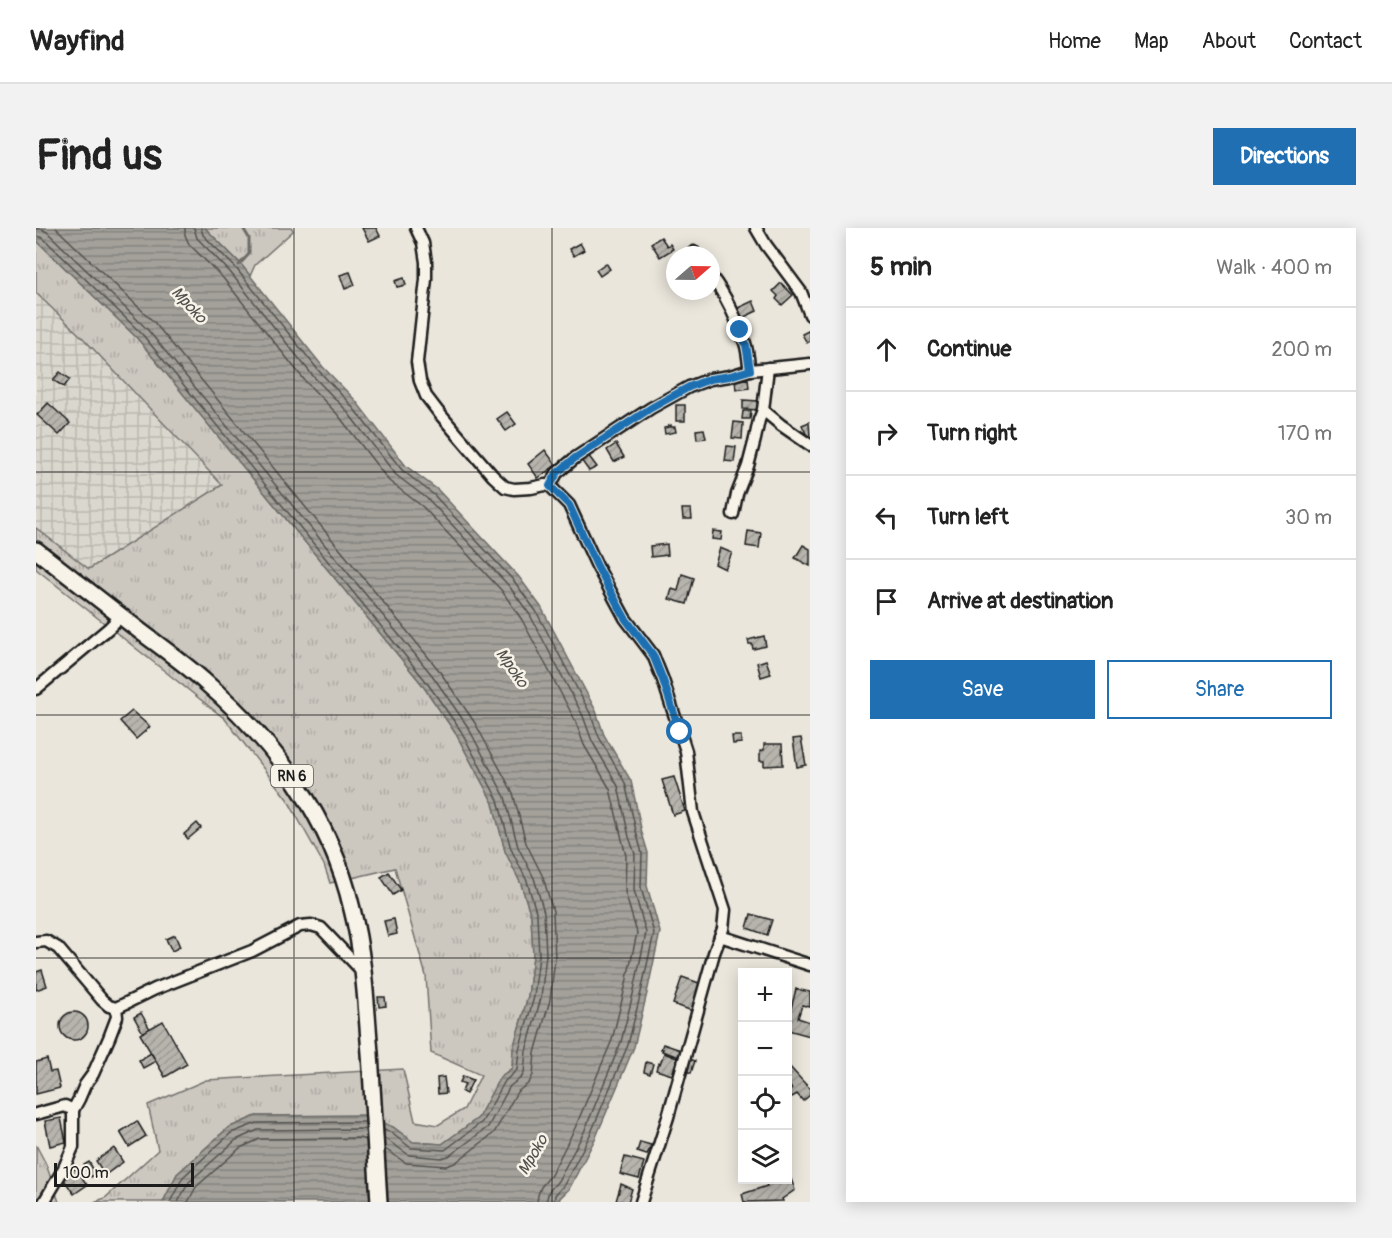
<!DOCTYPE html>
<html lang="en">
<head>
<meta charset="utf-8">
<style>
	body { margin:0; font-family:Pangolin,sans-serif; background:#f2f2f2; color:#222 }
	.controls { position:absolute; right:18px; bottom:18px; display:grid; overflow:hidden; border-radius:0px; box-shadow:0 3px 15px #0003 }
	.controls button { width:54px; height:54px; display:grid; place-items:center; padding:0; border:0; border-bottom:2px solid #e0e0e0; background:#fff; color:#222; font:30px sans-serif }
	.compass { position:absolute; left:630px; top:18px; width:54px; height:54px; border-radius:50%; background:#fff; box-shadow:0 3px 15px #0003; rotate:70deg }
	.scale { position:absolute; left:18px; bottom:15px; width:140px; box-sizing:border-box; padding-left:6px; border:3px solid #1c1c1c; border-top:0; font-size:16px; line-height:21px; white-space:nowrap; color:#1c1c1c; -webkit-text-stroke:4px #f7f3e8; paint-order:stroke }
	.stop { position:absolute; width:18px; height:18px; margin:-14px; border:4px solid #1f6fb2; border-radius:50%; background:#fff }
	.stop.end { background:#1f6fb2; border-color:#fff; box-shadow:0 2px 6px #0008 }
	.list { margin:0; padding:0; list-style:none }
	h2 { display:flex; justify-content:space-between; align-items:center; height:78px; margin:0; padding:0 24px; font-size:26px }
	h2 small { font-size:20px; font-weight:400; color:#767676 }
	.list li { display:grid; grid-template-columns:39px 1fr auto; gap:18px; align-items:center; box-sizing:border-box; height:84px; padding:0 24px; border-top:2px solid #e0e0e0 }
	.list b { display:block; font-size:22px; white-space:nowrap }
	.list em { font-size:20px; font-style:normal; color:#767676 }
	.actions { display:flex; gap:12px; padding:18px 24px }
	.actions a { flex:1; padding:14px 0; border:2px solid #1f6fb2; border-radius:0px; text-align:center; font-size:21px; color:#1f6fb2 }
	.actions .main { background:#1f6fb2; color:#fff }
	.icon { flex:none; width:33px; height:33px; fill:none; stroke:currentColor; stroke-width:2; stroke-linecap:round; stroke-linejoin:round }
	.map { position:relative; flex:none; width:774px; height:974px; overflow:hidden; border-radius:0px }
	header { display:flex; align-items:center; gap:36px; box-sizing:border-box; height:84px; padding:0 30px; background:#fff; border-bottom:2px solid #e0e0e0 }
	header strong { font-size:28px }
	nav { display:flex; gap:33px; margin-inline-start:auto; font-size:21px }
	.intro { display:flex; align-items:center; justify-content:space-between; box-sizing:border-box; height:144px; padding:0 36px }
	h1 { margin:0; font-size:42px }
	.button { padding:15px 27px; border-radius:0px; background:#1f6fb2; color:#fff; font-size:21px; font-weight:700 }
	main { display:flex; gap:36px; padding:0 36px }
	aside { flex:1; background:#fff; border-radius:0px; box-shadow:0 3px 15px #0003 }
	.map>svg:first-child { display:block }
	.industrial { fill:url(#industrial-grid) }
	.grass { fill:url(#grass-tufts); stroke:#74726e; stroke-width:1.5 }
	.water { fill:url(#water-rules); stroke:#6d6c68; stroke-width:1.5 }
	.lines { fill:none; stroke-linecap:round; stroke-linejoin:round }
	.shore { stroke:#52514e; stroke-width:1.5 }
	.stream { stroke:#6d6c68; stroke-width:3 }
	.building { fill:url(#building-hatch); stroke:#1c1c1c; stroke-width:1.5 }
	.minor-casing { stroke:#1c1c1c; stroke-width:15 }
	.primary-casing { stroke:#1c1c1c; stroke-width:20 }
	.minor { stroke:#f7f3e8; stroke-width:10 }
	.primary { stroke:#f7f3e8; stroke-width:15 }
	.route { stroke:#1f6fb2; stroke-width:8 }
	.grid { fill:none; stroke:#1c1c1c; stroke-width:1.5; stroke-opacity:0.55 }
	.labels { text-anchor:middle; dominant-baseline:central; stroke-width:5; stroke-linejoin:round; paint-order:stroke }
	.shield { fill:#f7f3e8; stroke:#5e5c59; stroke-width:1.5 }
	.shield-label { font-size:14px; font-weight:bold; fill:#1c1c1c }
	.water-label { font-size:16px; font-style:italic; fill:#52514e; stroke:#f7f3e8 }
</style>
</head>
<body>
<header>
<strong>Wayfind</strong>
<nav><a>Home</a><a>Map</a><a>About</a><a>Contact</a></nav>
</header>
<div class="intro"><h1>Find us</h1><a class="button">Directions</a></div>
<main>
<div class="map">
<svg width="774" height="974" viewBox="0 0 774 974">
	<defs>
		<pattern id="industrial-grid" width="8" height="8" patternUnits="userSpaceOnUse" patternTransform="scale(1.5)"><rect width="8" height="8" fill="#dad7ce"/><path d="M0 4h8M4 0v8" fill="none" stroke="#bab8b0"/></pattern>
		<pattern id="grass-tufts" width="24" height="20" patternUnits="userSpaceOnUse" patternTransform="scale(1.5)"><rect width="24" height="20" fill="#ccc8c0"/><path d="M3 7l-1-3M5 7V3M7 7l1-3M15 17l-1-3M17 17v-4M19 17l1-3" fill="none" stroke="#afaba4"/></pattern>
		<pattern id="water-rules" width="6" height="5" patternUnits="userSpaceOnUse" patternTransform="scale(1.5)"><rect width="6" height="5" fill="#a3a19a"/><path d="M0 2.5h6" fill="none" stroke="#84827d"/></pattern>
		<pattern id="building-hatch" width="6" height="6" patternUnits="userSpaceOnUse" patternTransform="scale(1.5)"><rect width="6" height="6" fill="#b6b4ac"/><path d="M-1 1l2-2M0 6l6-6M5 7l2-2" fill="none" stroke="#9c9a93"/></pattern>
	</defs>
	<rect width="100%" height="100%" fill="#eae6dc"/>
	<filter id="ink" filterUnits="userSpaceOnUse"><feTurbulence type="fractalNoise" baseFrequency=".0167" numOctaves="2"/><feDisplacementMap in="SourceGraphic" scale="12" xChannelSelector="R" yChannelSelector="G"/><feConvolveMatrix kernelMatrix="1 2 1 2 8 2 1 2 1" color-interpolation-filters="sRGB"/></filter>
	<g filter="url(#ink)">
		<polygon class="industrial" points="0,65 46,109 186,258 53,341 0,300"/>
		<g class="grass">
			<polygon points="169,0 256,0 257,3 219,37 214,48 204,35"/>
			<polygon points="0,12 101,110 385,455 420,506 457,575 469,623 485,656 495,688 497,728 492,768 477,821 476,840 464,849 442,890 406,916 377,914 357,899 253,889 220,888 192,900 141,946 127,974 58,974 69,970 122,922 112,877 170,852 367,841 379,893 402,897 428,881 445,847 395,825 390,748 359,640 294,655 288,637 251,571 189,491 0,341 0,300 53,341 186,257 46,109 0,65"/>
			<polygon points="0,917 10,936 23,974 0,974"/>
		</g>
		<polygon class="water" points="0,0 169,0 204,35 287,139 319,172 370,238 402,262 483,349 505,379 560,483 568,507 595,553 606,605 612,625 611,658 624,704 611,765 598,819 560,909 533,961 524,970 523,974 127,974 141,946 192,900 220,888 328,887 357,899 377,914 406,916 442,890 464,849 476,840 477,821 492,768 497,728 495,688 485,656 469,623 457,575 420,506 385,455 101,110 0,12"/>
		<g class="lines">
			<g class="shore">
				<polyline points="20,0 118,94 402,441 439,495 477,565 490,615 507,649 517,683 519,731 514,772 499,825 497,847 493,855 481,864 458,905 419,935 410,938 370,935 349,921"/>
				<polyline points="149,0 149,7 153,16 187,50 270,154 302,187 353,253 387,279 466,363 486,392 539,492 548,517 574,561 590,628 589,664 601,705 589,760 576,812 539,900 515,947 505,959 502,967 501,974"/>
				<polyline points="158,0 161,10 194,44 277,148 309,181 360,247 393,272 473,358 494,387 547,488 556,513 582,558 593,609 599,626 598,662 610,705 598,762 585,814 548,904 522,953 513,963 510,974"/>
				<polyline points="165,0 167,7 199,39 283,143 314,176 366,242 398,267 478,353 500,383 554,485 563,509 589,555 601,607 606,625 605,660 618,705 605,764 592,817 554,907 528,957 519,967 518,974"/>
				<polyline points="0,1 6,1 11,4 111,101 396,447 432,499 469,569 482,619 498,650 508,684 510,727 505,770 490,823 488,845 485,850 474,858 452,899 413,928 405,930 373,927 348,910"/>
				<polyline points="0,8 7,10 106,106 389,452 425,503 462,572 475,621 491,653 501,687 503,728 498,769 483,822 481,842 469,853 446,894 409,922 375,920 354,904 348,902"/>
				<polyline points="134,974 147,949 195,905 221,895 329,894"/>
				<polyline points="142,974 153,954 200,912 222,902 325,901 330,902"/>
				<polyline points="152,974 160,959 204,920 224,911 323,910 330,912"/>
			</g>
			<polyline class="stream" points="203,37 213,26 213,10 207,0"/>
		</g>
		<g class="building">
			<polygon points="326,0 340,0 344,8 333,13"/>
			<polygon points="625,9 631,18 634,16 637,21 624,29 615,15"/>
			<polygon points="544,15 548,22 538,28 533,21"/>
			<polygon points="570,35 574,41 564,48 560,42"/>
			<polygon points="314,44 319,57 309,61 304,47"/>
			<polygon points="368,50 370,57 361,59 359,53"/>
			<polygon points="745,55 757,67 746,77 740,71 742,68 737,63"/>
			<polygon points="717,73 721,83 706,90 702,80"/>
			<polygon points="772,103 774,106 774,113 771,115 766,106"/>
			<polygon points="24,144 34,151 28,159 17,152"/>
			<polygon points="712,151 713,160 700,162 699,152"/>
			<polygon points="707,172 723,173 723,182 707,181"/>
			<polygon points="12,175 34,195 23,207 1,187"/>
			<rect x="640" y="177" width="9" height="16"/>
			<polygon points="707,183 715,183 714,191 706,191"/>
			<polygon points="471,184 480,196 470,203 461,191"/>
			<polygon points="698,194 707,195 706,211 696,210"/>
			<polygon points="773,194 774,209 772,210 766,197"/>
			<polygon points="635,197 635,199 639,199 640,204 629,206 628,200 633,199 632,198"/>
			<polygon points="668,201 670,210 661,211 660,202"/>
			<polygon points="580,216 588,229 578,234 571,222"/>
			<polygon points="691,218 700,219 698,234 689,233"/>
			<polygon points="509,222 520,237 502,250 492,236"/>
			<polygon points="552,227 561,239 553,243 545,232"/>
			<polygon points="646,281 655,281 656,291 647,291"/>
			<polygon points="677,303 686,304 685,312 676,311"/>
			<polygon points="712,303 725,305 723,320 710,318"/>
			<polygon points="631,316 632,327 615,329 614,318"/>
			<polygon points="767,317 774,321 774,338 759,330"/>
			<polygon points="684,320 696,325 689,341 679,336"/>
			<polygon points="646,346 658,350 651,376 633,371 636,361 642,363"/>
			<polygon points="728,408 730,418 717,421 716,416 713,416 712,412"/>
			<polygon points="730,432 735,446 725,449 721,435"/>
			<polygon points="96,483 114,499 100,511 84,493"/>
			<polygon points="696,508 705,508 705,515 697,516"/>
			<polygon points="765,510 770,537 761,539 757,511"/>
			<polygon points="728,516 746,516 747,537 728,538 728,533 724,533 724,523 728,522"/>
			<polygon points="638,549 649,583 637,587 626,552"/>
			<polygon points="161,595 165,600 152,611 148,606"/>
			<polygon points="353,644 365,662 357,667 345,649"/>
			<polygon points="715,686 736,692 731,707 711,700"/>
			<polygon points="358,691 361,706 352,708 348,693"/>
			<polygon points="139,707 144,719 136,723 130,711"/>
			<polygon points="6,742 11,758 0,762 0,744"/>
			<polygon points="646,749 666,756 659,784 637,776"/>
			<polygon points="760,761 774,764 774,779 766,777 762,790 774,794 774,808 752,802 752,792"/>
			<polygon points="342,769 349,769 350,778 343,779"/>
			<circle cx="38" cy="798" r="14"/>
			<polygon points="105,785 114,801 107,805 98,789"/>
			<polygon points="127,793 151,836 129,849 104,806"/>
			<polygon points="627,816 645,822 643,829 626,823 627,821 625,821"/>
			<polygon points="115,825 120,833 107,840 103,832"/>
			<polygon points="628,825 641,830 636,847 620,842 622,835 624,836"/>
			<polygon points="11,831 14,844 20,843 24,860 0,866 0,834"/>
			<polygon points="654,831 659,833 655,845 650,843"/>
			<polygon points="610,834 617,836 614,846 608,844"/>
			<polygon points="752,837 774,861 774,867 767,873 761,866 756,869 752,864 756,861 752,856"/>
			<polygon points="427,848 437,852 430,866 426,864 429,856 424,854"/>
			<polygon points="408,849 410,865 402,866 401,850"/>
			<polygon points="25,890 30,914 14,918 9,893"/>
			<polygon points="101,893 110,908 93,919 84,904"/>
			<polygon points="604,914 615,917 611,927 601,924"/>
			<polygon points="78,920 87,934 69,947 60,933"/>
			<polygon points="589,929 608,934 603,951 584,946"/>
			<polygon points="53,934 60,946 55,949 48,937"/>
			<polygon points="40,940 51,957 38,966 26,949"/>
			<polygon points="755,951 759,962 746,971 747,973 708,974 706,966 731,958 729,954 738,952 740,954"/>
			<polygon points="585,956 596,961 592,974 580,973"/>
		</g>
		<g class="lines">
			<g class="minor-casing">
				<g id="minor">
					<polyline points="380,0 387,15 390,34 390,51 381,134 384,153 390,168 403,185 457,248 469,259 478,261 495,260 509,257 514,258 533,277 561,338 589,390 617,427 627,452 650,523 657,584 689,682 687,701 678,725 632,889 605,974"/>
					<polyline points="720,0 730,17 765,64 774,87"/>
					<polyline points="658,24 660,27"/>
					<path d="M675,48C689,66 702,93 709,115C712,124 712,133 714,142"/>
					<polyline points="727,182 745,197 774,217"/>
					<polyline points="514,258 521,245 539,230 615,180 653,159 674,151 694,148 714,142 774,136"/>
					<polyline points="697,286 701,266 712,238 719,211 723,192 727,182 732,140"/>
					<polyline points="0,461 73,400 85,388"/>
					<polyline points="684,708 774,737"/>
					<polyline points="0,714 10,713 22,720 66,772 73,778 80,780 119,761 216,723 264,698 275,697 285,700 327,744"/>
					<polyline points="0,886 29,878 37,882"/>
					<polyline points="8,974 28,940 37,919 37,882 43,871 49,857 57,846 73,810 81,789 80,780"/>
				</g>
			</g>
			<g class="primary-casing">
				<path id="primary" d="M0,322C35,349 69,376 104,403C125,419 148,435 168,453C238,513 295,590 316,681C328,728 330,776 334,825C337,874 340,924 343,974"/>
			</g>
			<use href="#minor" class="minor"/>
			<use href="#primary" class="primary"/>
		</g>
	</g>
	<g class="lines" filter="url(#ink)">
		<polyline class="route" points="644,504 627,452 617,427 589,390 561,338 533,277 514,258 521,245 539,230 615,180 653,159 674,151 694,148 714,142 710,117 704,102"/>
	</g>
	<path class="grid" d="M258,0V974M516,0V974M0,244H774M0,487H774M0,730H774"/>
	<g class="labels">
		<rect class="shield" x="235" y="537" width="42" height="22" rx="4.5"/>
		<g class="shield-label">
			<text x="256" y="548">RN 6</text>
		</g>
		<g class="water-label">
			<text transform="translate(153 77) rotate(47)">Mpoko</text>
			<text transform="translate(476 440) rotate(55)">Mpoko</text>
			<text transform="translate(497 927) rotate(-60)">Mpoko</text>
		</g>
	</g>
</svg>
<div class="controls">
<button>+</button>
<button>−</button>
<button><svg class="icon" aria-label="locate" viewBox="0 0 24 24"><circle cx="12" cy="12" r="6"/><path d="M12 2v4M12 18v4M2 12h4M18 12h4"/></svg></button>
<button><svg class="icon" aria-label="layers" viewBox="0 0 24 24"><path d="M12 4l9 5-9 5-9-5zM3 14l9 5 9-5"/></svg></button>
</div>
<svg class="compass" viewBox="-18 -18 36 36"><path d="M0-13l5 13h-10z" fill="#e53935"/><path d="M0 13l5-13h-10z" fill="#767676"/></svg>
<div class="scale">100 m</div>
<div class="stop" style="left:644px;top:504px"></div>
<div class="stop end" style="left:704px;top:102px"></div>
</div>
<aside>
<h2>5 min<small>Walk · 400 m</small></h2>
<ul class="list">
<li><svg class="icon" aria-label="ahead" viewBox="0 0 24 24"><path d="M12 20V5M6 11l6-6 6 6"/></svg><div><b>Continue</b></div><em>200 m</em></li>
<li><svg class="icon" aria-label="right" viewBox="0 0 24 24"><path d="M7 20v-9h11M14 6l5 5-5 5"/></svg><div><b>Turn right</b></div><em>170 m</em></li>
<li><svg class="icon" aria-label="left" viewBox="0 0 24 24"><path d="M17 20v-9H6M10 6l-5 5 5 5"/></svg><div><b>Turn left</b></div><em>30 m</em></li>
<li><svg class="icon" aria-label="arrive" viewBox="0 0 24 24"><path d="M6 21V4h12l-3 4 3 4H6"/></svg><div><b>Arrive at destination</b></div></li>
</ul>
<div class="actions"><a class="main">Save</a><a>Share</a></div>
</aside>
</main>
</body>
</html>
